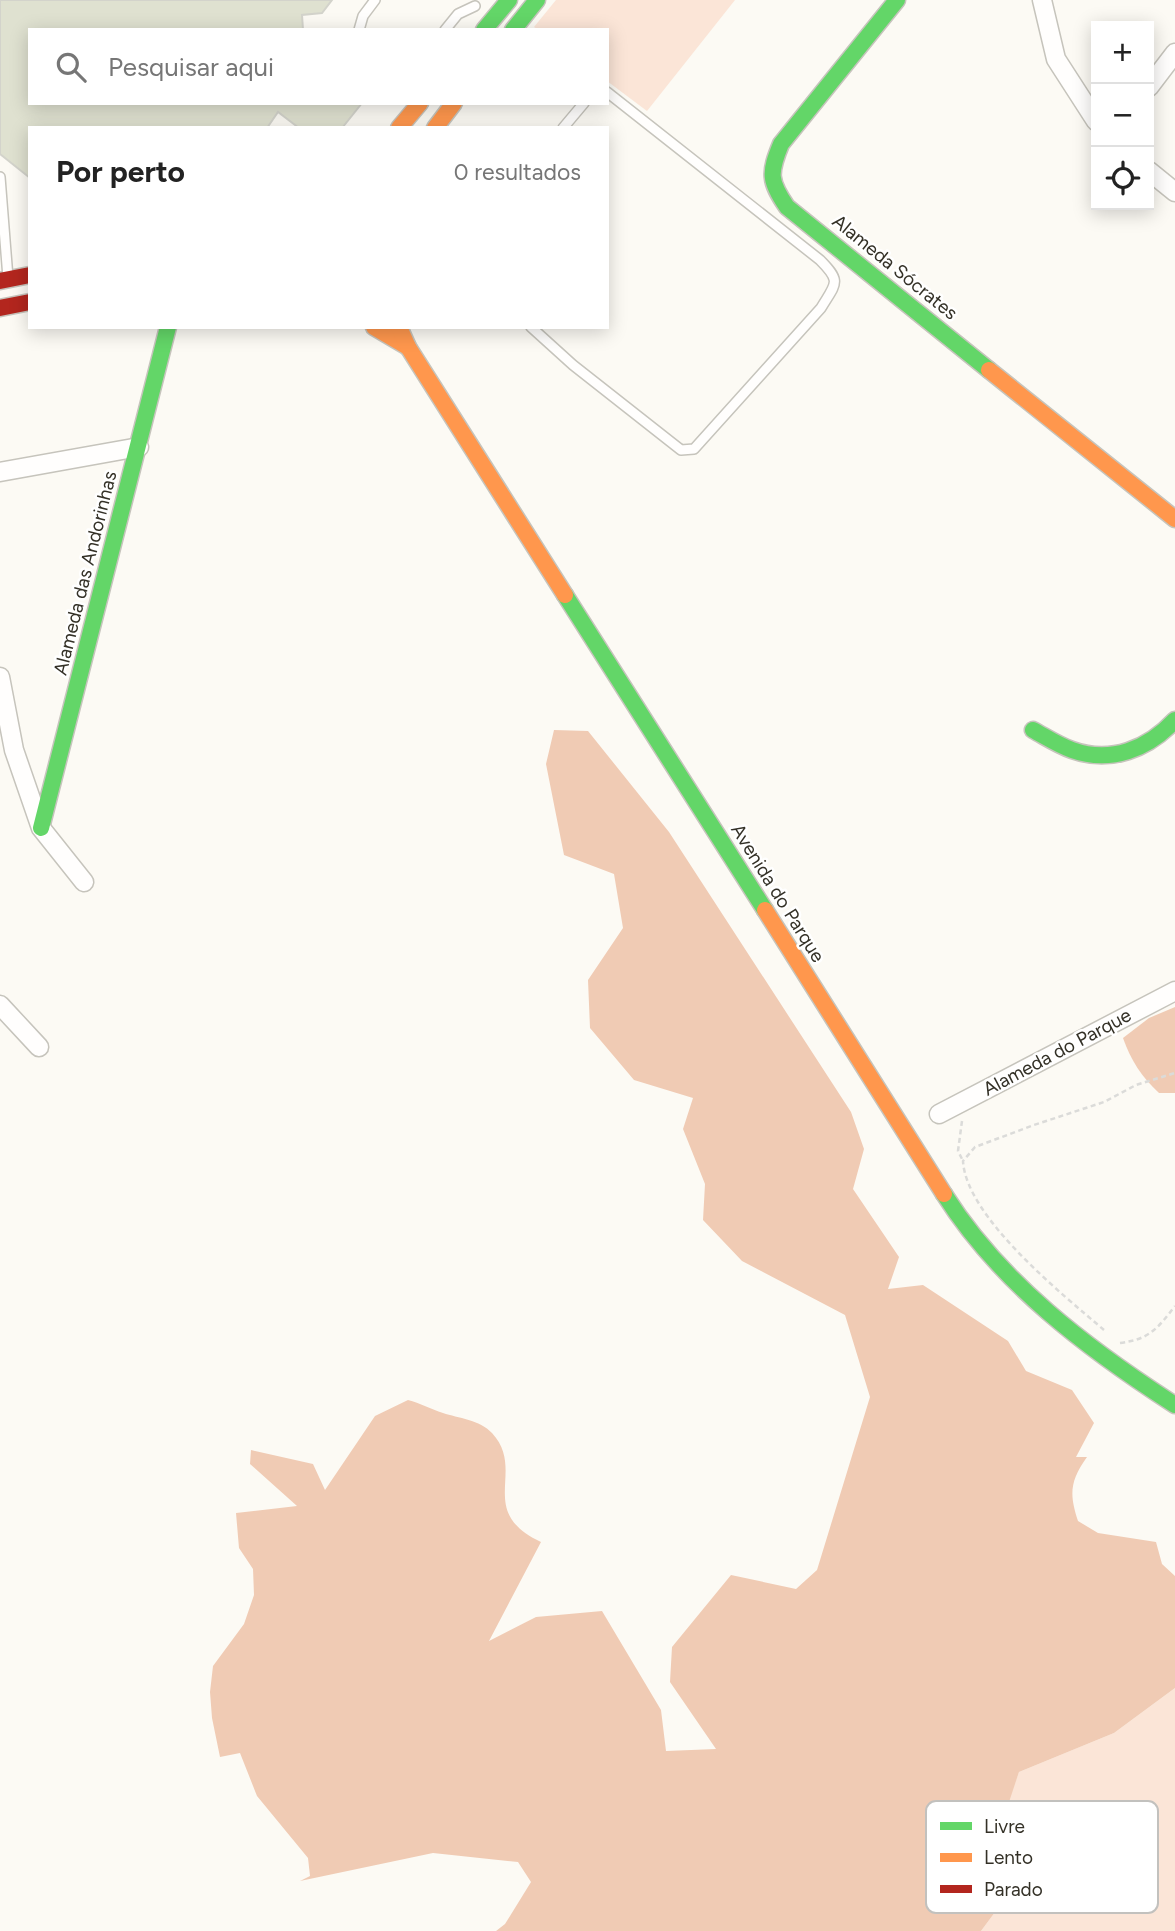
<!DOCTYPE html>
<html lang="pt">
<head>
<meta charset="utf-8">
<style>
	body { margin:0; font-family:Figtree,sans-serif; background:#f2f2f2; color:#222 }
	.controls { position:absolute; right:21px; top:21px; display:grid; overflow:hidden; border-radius:0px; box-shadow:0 4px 18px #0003 }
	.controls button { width:63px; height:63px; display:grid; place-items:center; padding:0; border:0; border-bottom:2px solid #e0e0e0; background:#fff; color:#222; font:35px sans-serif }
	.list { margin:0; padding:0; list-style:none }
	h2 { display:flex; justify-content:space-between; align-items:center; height:91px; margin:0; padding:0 28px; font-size:30px }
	h2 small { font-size:23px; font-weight:400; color:#767676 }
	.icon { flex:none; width:38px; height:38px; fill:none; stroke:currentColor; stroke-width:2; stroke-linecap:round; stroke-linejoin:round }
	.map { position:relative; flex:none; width:1175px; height:1931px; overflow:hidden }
	.search { position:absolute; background:#fff; box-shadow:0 4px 18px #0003; left:28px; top:28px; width:581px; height:77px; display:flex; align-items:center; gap:18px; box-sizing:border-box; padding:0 24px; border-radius:0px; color:#767676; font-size:26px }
	.panel { position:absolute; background:#fff; box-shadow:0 4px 18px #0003; left:28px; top:126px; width:581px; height:203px; border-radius:0px }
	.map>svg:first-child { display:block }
	.green { fill:#fbe5d7 }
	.forest { fill:#f0cbb4 }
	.building { fill:#dfe1d0; stroke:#d3d3cb; stroke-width:2 }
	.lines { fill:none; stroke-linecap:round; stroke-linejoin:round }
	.lane-casing { stroke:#c6c4bc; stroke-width:12 }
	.street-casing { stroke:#c6c4bc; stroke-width:21 }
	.fast-casing { stroke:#c6c4bc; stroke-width:19 }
	.slow-casing { stroke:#c6c4bc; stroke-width:19 }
	.jam-casing { stroke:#c6c4bc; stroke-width:19 }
	.path { stroke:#dbdbd9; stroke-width:2.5; stroke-dasharray:5 3.5; stroke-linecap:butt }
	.lane { stroke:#fffefd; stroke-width:9 }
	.street { stroke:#fffefd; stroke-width:18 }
	.fast { stroke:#63d668; stroke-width:16 }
	.slow { stroke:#ff974d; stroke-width:16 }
	.jam { stroke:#b3261e; stroke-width:16 }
	.labels { text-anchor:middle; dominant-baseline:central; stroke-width:5; stroke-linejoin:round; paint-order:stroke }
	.street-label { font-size:19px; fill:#343127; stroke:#fff }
	.key { fill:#fff; stroke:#c2c1be; stroke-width:2 }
	.key-label { font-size:19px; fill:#343127 }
</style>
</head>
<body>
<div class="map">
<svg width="1175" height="1931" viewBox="0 0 1175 1931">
	<rect width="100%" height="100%" fill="#fcfaf4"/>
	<g class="green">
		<polygon points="556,0 735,0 647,111 607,81 607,30 539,30 534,27"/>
		<polygon points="1175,1688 1175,1931 981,1931 1042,1849 1006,1808 1019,1772 1114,1733"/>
	</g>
	<g class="forest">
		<path d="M554,730L588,731L669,832L851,1112L864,1149L853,1189L899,1257L888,1289L923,1285L1008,1341L1026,1371L1072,1390L1094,1423L1076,1457H1087C1070,1481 1069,1494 1078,1521L1098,1533L1156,1542L1162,1564L1175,1576V1688L1114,1733L1019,1772L1007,1808L1042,1849L981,1931H496L505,1924L531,1882L518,1862L433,1853L300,1881L310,1876L308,1858L257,1796L240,1753L220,1757L212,1718L210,1692L213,1666L244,1624L254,1595L253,1569L239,1548L236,1513L297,1506L250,1464L251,1450L313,1464L325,1490L375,1416L408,1400C420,1403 431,1409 443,1413C458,1418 480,1420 492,1433C527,1471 475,1511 541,1542L489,1641L536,1617L602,1611L661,1710L666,1751L716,1749L670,1682L672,1647L731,1575L796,1589L817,1570L870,1397L845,1315L742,1261L703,1220L705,1184L683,1129L693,1098L634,1080L590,1028L588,980L623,928L614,874L564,855L546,764Z"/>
		<path d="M1175,1007V1093H1159C1142,1077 1131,1061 1123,1038L1149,1018Z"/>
	</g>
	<polygon class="building" points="0,0 332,0 322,13 302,15 303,30 30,30 30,103 362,103 342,128 299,128 278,112 267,128 30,128 30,178 0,154"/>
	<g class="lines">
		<g class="lane-casing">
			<g id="lane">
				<polyline points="359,30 363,16 375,0"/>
				<polyline points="445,30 458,14 475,6"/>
				<polyline points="563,128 584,103"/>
				<polyline points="0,177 8,278"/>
				<path d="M531,327L573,365L681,450L694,449L821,308C836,283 842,282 820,260L607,92"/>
			</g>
		</g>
		<g class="street-casing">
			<g id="street">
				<polyline points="1042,0 1056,59 1096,121"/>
				<polyline points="1149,87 1175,53"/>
				<polyline points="1149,171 1175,192"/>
				<polyline points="0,472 139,447"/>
				<polyline points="0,677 14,750 41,828 84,882"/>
				<polyline points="0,1005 39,1047"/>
				<polyline points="939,1114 1175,991"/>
			</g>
		</g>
		<g class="fast-casing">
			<g id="fast">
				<path d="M897,0L781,144C769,173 769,181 787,207L989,370"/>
				<polyline points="484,30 509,0"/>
				<polyline points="513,30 537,0"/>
				<polyline points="565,595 765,910"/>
				<path d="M1033,730C1046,737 1058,745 1072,750C1111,764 1148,749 1175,720"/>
				<polyline points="41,828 168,327"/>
				<path d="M944,1194C1000,1283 1088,1349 1175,1405"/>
			</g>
		</g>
		<g class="slow-casing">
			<g id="slow">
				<polyline points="399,128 420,103"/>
				<polyline points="435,128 454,103"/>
				<polyline points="374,327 408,347"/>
				<polyline points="399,327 408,347 565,595"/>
				<polyline points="989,370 1175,519"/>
				<polyline points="765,910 944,1194"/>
			</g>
		</g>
		<g class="jam-casing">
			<g id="jam">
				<polyline points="0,281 30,275"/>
				<polyline points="0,308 30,302"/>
			</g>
		</g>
		<g class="path">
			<polyline points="962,1121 958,1151 963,1161"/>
			<path d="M1104,1330C1062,1294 966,1217 963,1161L975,1147L1034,1125L1104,1102L1136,1085L1175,1073"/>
			<path d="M1120,1343C1150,1339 1157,1329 1175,1306"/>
		</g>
		<use href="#lane" class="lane"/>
		<use href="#street" class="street"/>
		<use href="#fast" class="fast"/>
		<use href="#slow" class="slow"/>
		<use href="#jam" class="jam"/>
	</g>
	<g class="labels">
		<g class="street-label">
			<text transform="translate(895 267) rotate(39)">Alameda Sócrates</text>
			<text transform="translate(85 573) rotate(-76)">Alameda das Andorinhas</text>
			<text transform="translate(778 893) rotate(58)">Avenida do Parque</text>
			<text transform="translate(1057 1052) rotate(-28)">Alameda do Parque</text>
		</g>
	</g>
	<rect x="926" y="1801" width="232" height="112" rx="10" class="key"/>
	<rect x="940" y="1822" width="32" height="8" fill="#63d668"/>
	<rect x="940" y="1853" width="32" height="9" fill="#ff974d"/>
	<rect x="940" y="1885" width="32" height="8" fill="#b3261e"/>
	<g class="key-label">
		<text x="984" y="1833">Livre</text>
		<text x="984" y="1864">Lento</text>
		<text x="984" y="1896">Parado</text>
	</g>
</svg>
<div class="controls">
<button>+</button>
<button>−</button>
<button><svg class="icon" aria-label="locate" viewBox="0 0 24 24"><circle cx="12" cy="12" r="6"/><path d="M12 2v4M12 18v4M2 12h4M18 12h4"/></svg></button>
</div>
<div class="search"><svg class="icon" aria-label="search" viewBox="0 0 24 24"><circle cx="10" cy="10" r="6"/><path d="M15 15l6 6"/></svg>Pesquisar aqui</div>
<section class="panel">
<h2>Por perto<small>0 resultados</small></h2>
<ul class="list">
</ul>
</section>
</div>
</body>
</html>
